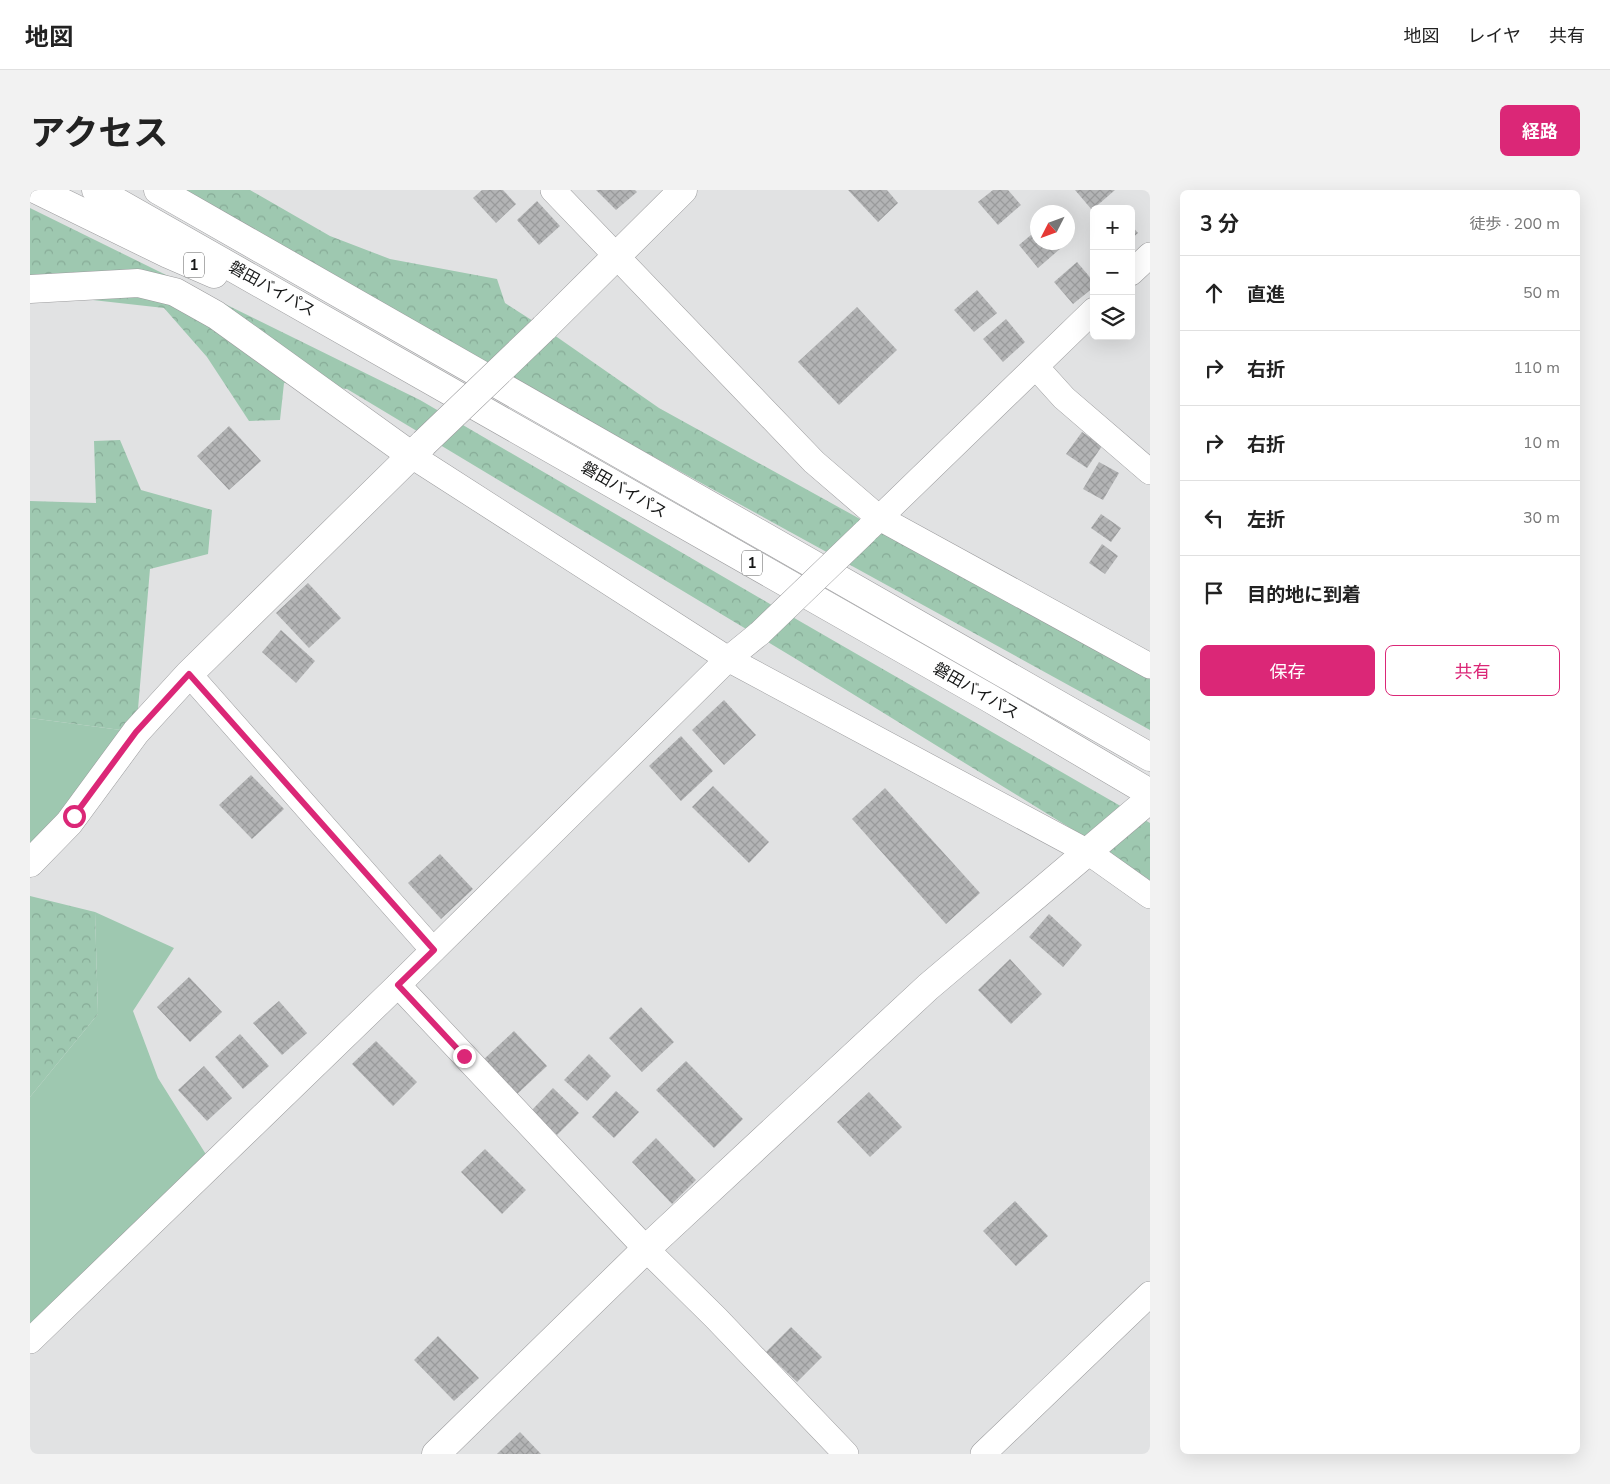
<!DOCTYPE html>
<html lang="ja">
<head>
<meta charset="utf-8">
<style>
	body { margin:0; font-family:"Nunito Sans","Noto Sans JP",sans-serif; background:#f2f2f2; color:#222 }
	.controls { position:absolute; right:15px; top:15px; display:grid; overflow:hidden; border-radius:8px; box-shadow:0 5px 20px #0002 }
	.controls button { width:45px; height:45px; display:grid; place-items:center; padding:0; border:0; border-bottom:1px solid #e0e0e0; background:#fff; color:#222; font:25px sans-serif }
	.compass { position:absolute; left:1000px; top:15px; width:45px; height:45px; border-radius:50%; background:#fff; box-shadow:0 5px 20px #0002; rotate:228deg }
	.stop { position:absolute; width:15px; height:15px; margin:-11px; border:4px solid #db2777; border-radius:50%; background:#fff }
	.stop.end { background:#db2777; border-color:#fff; box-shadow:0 1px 5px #0008 }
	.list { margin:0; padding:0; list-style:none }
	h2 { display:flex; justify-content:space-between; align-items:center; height:65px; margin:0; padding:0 20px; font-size:21px }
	h2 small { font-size:16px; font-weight:400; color:#767676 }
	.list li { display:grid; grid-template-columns:32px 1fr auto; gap:15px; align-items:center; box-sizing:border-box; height:75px; padding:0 20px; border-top:1px solid #e0e0e0 }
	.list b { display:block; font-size:19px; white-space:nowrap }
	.list em { font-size:16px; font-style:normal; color:#767676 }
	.actions { display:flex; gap:10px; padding:15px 20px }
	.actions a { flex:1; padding:11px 0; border:1px solid #db2777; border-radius:8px; text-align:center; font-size:18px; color:#db2777 }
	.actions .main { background:#db2777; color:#fff }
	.icon { flex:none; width:28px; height:28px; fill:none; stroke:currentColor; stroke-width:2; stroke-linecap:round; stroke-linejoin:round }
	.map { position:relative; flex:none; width:1120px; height:1264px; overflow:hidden; border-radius:8px }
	header { display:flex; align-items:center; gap:30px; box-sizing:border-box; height:70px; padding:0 25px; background:#fff; border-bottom:1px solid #e0e0e0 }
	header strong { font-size:24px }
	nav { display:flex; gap:28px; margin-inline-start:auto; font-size:18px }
	.intro { display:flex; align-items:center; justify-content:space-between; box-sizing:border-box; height:120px; padding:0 30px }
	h1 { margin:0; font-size:35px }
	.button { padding:12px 22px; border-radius:8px; background:#db2777; color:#fff; font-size:18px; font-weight:700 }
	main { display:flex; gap:30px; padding:0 30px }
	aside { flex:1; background:#fff; border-radius:8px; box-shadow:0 5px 20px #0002 }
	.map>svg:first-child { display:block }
	.green { fill:#9ec8b0 }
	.forest { fill:url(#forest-crowns) }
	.building { fill:url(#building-cross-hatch) }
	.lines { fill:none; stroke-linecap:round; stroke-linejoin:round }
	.street-casing { stroke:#9b9b9d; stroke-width:26 }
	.secondary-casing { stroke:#9b9b9d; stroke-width:29 }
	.highway-casing { stroke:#9b9b9d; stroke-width:29 }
	.street { stroke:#fff; stroke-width:25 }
	.secondary { stroke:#fff; stroke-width:28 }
	.highway { stroke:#fff; stroke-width:28 }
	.street-bridge-casing { stroke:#9b9b9d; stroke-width:26; stroke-linecap:butt }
	.secondary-bridge-casing { stroke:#9b9b9d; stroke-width:29; stroke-linecap:butt }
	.street-bridge { stroke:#fff; stroke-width:25 }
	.secondary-bridge { stroke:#fff; stroke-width:28 }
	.route { stroke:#db2777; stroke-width:6 }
	.labels { text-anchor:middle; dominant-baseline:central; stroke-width:4; stroke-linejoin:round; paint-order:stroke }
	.shield { fill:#fff; stroke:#5c5d5d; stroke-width:1 }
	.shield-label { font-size:15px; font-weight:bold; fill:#161717 }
	.street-label { font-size:16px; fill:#161717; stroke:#fff }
</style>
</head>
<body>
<header>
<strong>地図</strong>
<nav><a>地図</a><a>レイヤ</a><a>共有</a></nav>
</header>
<div class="intro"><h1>アクセス</h1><a class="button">経路</a></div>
<main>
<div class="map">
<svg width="1120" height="1264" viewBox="0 0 1120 1264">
	<defs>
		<pattern id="forest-crowns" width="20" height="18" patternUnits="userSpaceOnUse" patternTransform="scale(1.25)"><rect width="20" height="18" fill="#9ec8b0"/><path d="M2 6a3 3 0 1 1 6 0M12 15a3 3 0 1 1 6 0" fill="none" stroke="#87ab97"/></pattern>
		<pattern id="building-cross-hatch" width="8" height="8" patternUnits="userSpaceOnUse" patternTransform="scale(1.25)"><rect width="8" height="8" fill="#b3b4b5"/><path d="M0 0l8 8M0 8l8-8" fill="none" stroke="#999a9b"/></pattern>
	</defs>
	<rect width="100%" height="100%" fill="#e1e2e3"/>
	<g class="green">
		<polygon points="0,528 106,542 0,673"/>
		<polygon points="65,722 144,758 103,821 128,888 182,974 0,1152 0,907 68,824"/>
	</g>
	<g class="forest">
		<polygon points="155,0 220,0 300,46 360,69 467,89 475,113 514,138 629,218 1120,489 1120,540 515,207"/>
		<polygon points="0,18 390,210 740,414 1120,633 1120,690 1050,644 766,469 317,199 254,193 250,230 219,231 177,167 134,118 0,103"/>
		<polygon points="90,250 111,300 182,320 178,364 120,379 106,542 0,528 0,311 66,313 64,251"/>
		<polygon points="0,706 65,722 68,824 0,907"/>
	</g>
	<g class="building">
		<polygon points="452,0 473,0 486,14 466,33 443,8"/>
		<polygon points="566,0 605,0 607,2 586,20"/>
		<polygon points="818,0 857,0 868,13 848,32"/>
		<polygon points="963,0 978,0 991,15 968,35 948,12"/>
		<polygon points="1045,0 1085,0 1062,20"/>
		<polygon points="507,11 530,36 509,55 487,30"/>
		<polygon points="1101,35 1108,43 1101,49"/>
		<polygon points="1008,39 1008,52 1026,52 1031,58 1008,78 989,55"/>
		<polygon points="1047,72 1064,92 1064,97 1043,114 1024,92"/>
		<polygon points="947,100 967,123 944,142 924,120"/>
		<polygon points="827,117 867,160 809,215 768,172"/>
		<polygon points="976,129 995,152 973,172 953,149"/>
		<polygon points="199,236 231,271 199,300 167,266"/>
		<polygon points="1052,242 1072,256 1057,278 1036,264"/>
		<polygon points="1069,272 1089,283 1073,310 1053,299"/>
		<polygon points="1071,324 1091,338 1081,352 1061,338"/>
		<polygon points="1072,354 1088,366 1075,384 1059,373"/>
		<polygon points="278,393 311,428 279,458 246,423"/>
		<polygon points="251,440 285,471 266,493 232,462"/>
		<polygon points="694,510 726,545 694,575 662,540"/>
		<polygon points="651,546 683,581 651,611 619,576"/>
		<polygon points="221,585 254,619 222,649 189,615"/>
		<polygon points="683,596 739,652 719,673 662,617"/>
		<polygon points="855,598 950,703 916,734 822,629"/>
		<polygon points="410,664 443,699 411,729 378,693"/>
		<polygon points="1019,724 1052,755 1033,777 999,747"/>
		<polygon points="980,769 1012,804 981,834 948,800"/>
		<polygon points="159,787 192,822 160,852 127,817"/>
		<polygon points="249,811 277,843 252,865 223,833"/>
		<polygon points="611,817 644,852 612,882 579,848"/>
		<polygon points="484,841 517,876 485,906 452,871"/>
		<polygon points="210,844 239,876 213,899 185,867"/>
		<polygon points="346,851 387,892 363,916 322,874"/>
		<polygon points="559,864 581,886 557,911 534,890"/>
		<polygon points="656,871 713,929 684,958 626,900"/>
		<polygon points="174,876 202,908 177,931 148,900"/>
		<polygon points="523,898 549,923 527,945 502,920"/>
		<polygon points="586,901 609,922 584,948 562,927"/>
		<polygon points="839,902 872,937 840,967 807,932"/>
		<polygon points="626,948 666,990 642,1014 602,972"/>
		<polygon points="455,959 496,1000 472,1024 431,982"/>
		<polygon points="985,1011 1018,1046 986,1076 953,1041"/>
		<polygon points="761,1137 792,1167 767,1192 736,1162"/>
		<polygon points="408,1146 449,1188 424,1211 384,1170"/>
		<polygon points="490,1242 511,1264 467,1264"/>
	</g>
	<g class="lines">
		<g class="street-casing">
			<g id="street">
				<polyline points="523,0 784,272 848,327 1120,476"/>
				<polyline points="1101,83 1120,65"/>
				<polyline points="1006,177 1034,208 1120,282"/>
				<polyline points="382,266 698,469 1058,662 1120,706"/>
				<polyline points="839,338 1064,120"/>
				<polyline points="159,484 403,760"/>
				<polyline points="368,795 616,1059 686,1128 816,1264"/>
				<polyline points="0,1151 368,795 698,469 730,443"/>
				<polyline points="953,1264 1120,1104"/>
			</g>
		</g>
		<g class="secondary-casing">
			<g id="secondary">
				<polyline points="0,99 108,93 145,102 186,125 382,266"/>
				<polyline points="514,138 653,0"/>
				<polyline points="0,673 39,633 106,542 159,484 394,253"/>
				<polyline points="406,1264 616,1059 898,797 1120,609"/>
			</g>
		</g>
		<g class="highway-casing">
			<g id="highway">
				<polyline points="7,0 138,64 184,84"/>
				<polyline points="66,0 959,508 1120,603"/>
				<polyline points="128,0 1120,567"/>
			</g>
		</g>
		<use href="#street" class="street"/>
		<use href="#secondary" class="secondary"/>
		<use href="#highway" class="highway"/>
		<g class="street-bridge-casing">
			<polyline id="street-bridge" points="730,443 835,342"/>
		</g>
		<g class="secondary-bridge-casing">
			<polyline id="secondary-bridge" points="394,253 514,138"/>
		</g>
		<use href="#street-bridge" class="street-bridge"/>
		<use href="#secondary-bridge" class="secondary-bridge"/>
	</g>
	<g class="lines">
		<polyline class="route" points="44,626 106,542 159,484 404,760 368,795 434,866"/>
	</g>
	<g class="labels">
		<g class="shield">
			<rect x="154" y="62.5" width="20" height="25" rx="4"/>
			<rect x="712" y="360.5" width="20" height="25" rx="4"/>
		</g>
		<g class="shield-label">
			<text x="164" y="75">1</text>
			<text x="722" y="373">1</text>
		</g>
		<g class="street-label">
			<text transform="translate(242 99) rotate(29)">磐田バイパス</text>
			<text transform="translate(594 300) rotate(30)">磐田バイパス</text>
			<text transform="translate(946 501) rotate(30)">磐田バイパス</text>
		</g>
	</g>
</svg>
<div class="controls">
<button>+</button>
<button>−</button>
<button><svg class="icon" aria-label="layers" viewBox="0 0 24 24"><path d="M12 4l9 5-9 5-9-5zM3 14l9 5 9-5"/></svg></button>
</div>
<svg class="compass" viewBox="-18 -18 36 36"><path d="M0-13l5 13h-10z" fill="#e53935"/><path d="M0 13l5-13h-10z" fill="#767676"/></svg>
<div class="stop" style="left:44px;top:626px"></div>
<div class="stop end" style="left:434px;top:866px"></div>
</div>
<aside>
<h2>3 分<small>徒歩 · 200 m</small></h2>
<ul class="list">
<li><svg class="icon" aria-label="ahead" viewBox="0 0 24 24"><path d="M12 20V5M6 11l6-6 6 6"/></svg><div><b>直進</b></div><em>50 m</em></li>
<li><svg class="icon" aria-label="right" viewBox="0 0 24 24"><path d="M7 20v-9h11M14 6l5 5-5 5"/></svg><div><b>右折</b></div><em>110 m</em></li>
<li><svg class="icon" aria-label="right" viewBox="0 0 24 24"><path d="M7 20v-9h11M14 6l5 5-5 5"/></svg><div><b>右折</b></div><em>10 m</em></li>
<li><svg class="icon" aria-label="left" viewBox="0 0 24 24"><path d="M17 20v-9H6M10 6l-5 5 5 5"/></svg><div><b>左折</b></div><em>30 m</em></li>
<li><svg class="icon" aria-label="arrive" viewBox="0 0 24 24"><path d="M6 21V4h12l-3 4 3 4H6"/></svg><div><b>目的地に到着</b></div></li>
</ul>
<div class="actions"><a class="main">保存</a><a>共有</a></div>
</aside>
</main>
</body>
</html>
